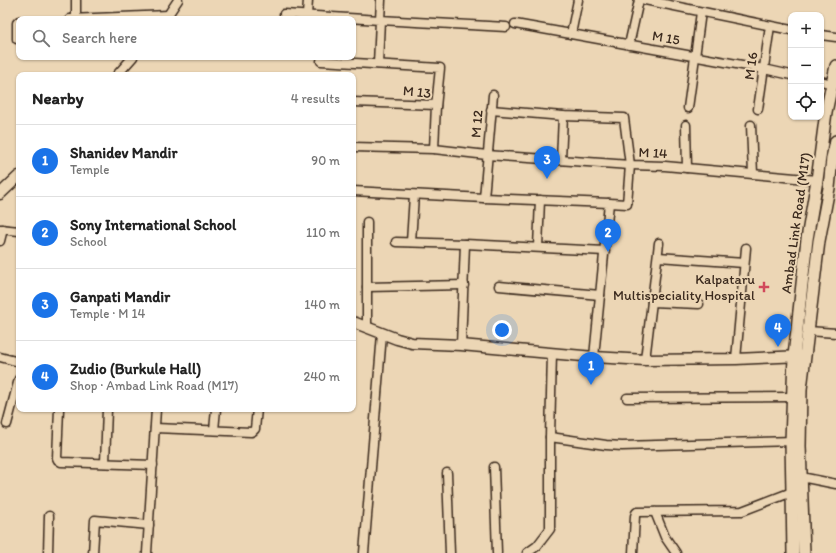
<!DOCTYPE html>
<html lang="en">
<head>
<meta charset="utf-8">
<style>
	body { margin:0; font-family:Itim,sans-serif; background:#f2f2f2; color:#222 }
	.controls { position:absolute; right:12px; top:12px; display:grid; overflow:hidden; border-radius:8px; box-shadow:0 1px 3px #0004 }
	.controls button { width:36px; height:36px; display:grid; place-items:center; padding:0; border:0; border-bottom:1px solid #e0e0e0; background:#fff; color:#222; font:20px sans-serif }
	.you { position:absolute; left:502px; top:330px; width:14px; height:14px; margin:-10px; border:3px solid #fff; border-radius:50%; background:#1a73e8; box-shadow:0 0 0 6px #1a73e833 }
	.badge { display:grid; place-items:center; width:26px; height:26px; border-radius:50%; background:#1a73e8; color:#fff; font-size:13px; font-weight:700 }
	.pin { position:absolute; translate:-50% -33px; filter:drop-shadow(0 1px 2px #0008) }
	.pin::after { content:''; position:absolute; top:21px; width:14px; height:12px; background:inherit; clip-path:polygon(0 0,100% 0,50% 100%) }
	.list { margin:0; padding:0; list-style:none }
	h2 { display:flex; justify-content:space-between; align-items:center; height:52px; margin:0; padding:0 16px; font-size:17px }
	h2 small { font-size:13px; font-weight:400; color:#767676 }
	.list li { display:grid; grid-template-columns:26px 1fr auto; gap:12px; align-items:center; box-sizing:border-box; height:72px; padding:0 16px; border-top:1px solid #e0e0e0 }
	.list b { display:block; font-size:15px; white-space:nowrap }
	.list p { margin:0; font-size:13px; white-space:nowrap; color:#767676 }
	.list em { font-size:13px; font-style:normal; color:#767676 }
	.icon { flex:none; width:22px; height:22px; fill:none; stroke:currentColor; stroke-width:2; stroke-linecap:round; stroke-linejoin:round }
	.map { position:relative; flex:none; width:836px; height:553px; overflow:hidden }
	.search { position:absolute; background:#fff; box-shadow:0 1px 3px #0004; left:16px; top:16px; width:340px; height:44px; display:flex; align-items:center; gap:10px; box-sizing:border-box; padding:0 14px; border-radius:8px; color:#767676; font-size:15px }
	.panel { position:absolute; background:#fff; box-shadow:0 1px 3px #0004; left:16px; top:72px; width:340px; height:340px; border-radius:8px }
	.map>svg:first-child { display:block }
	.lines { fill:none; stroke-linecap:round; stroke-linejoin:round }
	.minor-casing { stroke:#3b2a1e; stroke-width:11 }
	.tertiary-casing { stroke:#3b2a1e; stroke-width:13 }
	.secondary-casing { stroke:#3b2a1e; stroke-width:14 }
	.minor { stroke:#ecd6b5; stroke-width:8 }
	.tertiary { stroke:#ecd6b5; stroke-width:10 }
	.secondary { stroke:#ecd6b5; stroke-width:11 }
	.poi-dot { fill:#d1495b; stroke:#ecd6b5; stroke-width:1.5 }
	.labels { text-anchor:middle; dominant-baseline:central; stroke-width:4; stroke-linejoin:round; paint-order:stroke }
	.street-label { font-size:14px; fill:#3b2a1e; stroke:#ecd6b5 }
	.poi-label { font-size:14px; fill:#3b2a1e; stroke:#ecd6b5; text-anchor:end }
</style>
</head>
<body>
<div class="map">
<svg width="836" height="553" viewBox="0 0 836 553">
	<rect width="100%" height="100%" fill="#ecd6b5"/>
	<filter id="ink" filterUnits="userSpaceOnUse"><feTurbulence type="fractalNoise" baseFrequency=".025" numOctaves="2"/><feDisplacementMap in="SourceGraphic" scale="8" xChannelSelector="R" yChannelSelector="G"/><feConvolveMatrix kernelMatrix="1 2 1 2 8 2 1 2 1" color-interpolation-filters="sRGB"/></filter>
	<g filter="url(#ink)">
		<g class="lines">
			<g class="minor-casing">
				<g id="minor">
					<polyline points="76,0 76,19"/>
					<polyline points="381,0 380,20 506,27"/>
					<polyline points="578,0 571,34 764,69 791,75"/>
					<polyline points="645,0 791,30"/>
					<polyline points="284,14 380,20 378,64"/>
					<polyline points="307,15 308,0"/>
					<polyline points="166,18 178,0"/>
					<polyline points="70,19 169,15"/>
					<polyline points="515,24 571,34"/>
					<polyline points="821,35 836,37"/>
					<polyline points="17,39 17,23 19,21"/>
					<polyline points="629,45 639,0"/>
					<polyline points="321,61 440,68 436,107"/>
					<polyline points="117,75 133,57"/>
					<polyline points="821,81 832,84"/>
					<polyline points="353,102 436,105 434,149"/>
					<polyline points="688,108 695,57 701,12"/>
					<polyline points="758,109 770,26"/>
					<polyline points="491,110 563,116 624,118 630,165 627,204 609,203"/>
					<polyline points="686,125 687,168"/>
					<polyline points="751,125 753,174"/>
					<polyline points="353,147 434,149 487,155 630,165 665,166 817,180"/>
					<polyline points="561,160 563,116"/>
					<polyline points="353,191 484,198 609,203 594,357"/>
					<polyline points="484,198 493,95"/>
					<polyline points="0,229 19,231"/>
					<polyline points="0,241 3,229"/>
					<polyline points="396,242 465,244 605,251"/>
					<polyline points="411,242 414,195"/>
					<polyline points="538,247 540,200"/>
					<polyline points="658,257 744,263"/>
					<polyline points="499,286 600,295"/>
					<polyline points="367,287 464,285"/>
					<polyline points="652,302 699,304"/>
					<polyline points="367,327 367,222"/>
					<polyline points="808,331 836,333"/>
					<polyline points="461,345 465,244"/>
					<polyline points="0,357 19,362"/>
					<polyline points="736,359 746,248"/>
					<polyline points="645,360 659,243"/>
					<polyline points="627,398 792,397"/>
					<polyline points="59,409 57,458 58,460 61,462 153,465"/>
					<polyline points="7,424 19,379"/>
					<polyline points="155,428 251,432 253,431 255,429 257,409"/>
					<polyline points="214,430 216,409"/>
					<polyline points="550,437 606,445 622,446 795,441"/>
					<polyline points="105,463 107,409"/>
					<polyline points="494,467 497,553"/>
					<polyline points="447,473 450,553"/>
					<polyline points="801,477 836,484"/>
					<polyline points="655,512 665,537 676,553"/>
					<polyline points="48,553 49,516"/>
					<polyline points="93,553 95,520 149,525"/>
					<polyline points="147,553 156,409"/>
					<polyline points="364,553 382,334"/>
					<polyline points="527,553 537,546 550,529 550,437 552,353"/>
					<polyline points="633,553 635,516 636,513 637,512 742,511 792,492"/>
				</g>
			</g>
			<g class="tertiary-casing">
				<g id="tertiary">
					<polyline points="0,194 19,176"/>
					<polyline points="353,322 397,339 412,343 461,345 594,357 645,360 736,359 801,356"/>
				</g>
			</g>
			<g class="secondary-casing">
				<g id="secondary">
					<polyline points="793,553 792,492 791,442 794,356 807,239 817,180 826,112 836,66"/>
					<polyline points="804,553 800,446 801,389 819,241 829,188 832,158 836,141"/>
				</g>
			</g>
			<use href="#minor" class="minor"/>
			<use href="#tertiary" class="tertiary"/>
			<use href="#secondary" class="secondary"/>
		</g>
	</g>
	<path class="poi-dot" d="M762 281h4v4h4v4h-4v4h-4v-4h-4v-4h4z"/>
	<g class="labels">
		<g class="street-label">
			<text transform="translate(666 38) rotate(10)">M 15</text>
			<text transform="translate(751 66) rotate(-82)">M 16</text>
			<text transform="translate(417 92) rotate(6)">M 13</text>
			<text transform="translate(477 124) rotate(-85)">M 12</text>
			<text transform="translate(653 153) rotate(3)">M 14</text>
			<text transform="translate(796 223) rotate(-82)">Ambad Link Road (M17)</text>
		</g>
		<g class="poi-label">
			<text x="755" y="279">Kalpataru<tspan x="755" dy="16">Multispeciality Hospital</tspan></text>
		</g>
	</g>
</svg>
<div class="controls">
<button>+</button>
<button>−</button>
<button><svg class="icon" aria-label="locate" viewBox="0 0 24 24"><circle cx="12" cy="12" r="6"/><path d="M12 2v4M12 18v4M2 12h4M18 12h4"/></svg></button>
</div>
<div class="you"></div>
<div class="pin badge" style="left:591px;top:385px">1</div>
<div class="pin badge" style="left:608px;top:252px">2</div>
<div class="pin badge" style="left:547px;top:179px">3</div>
<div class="pin badge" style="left:778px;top:347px">4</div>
<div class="search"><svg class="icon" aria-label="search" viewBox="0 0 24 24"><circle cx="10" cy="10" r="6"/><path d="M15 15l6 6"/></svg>Search here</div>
<section class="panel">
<h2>Nearby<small>4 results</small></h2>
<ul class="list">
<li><span class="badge">1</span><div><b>Shanidev Mandir</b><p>Temple</p></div><em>90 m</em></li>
<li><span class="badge">2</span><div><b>Sony International School</b><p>School</p></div><em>110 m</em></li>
<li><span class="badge">3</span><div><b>Ganpati Mandir</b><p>Temple · M 14</p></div><em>140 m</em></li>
<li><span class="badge">4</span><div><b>Zudio (Burkule Hall)</b><p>Shop · Ambad Link Road (M17)</p></div><em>240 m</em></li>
</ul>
</section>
</div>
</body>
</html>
